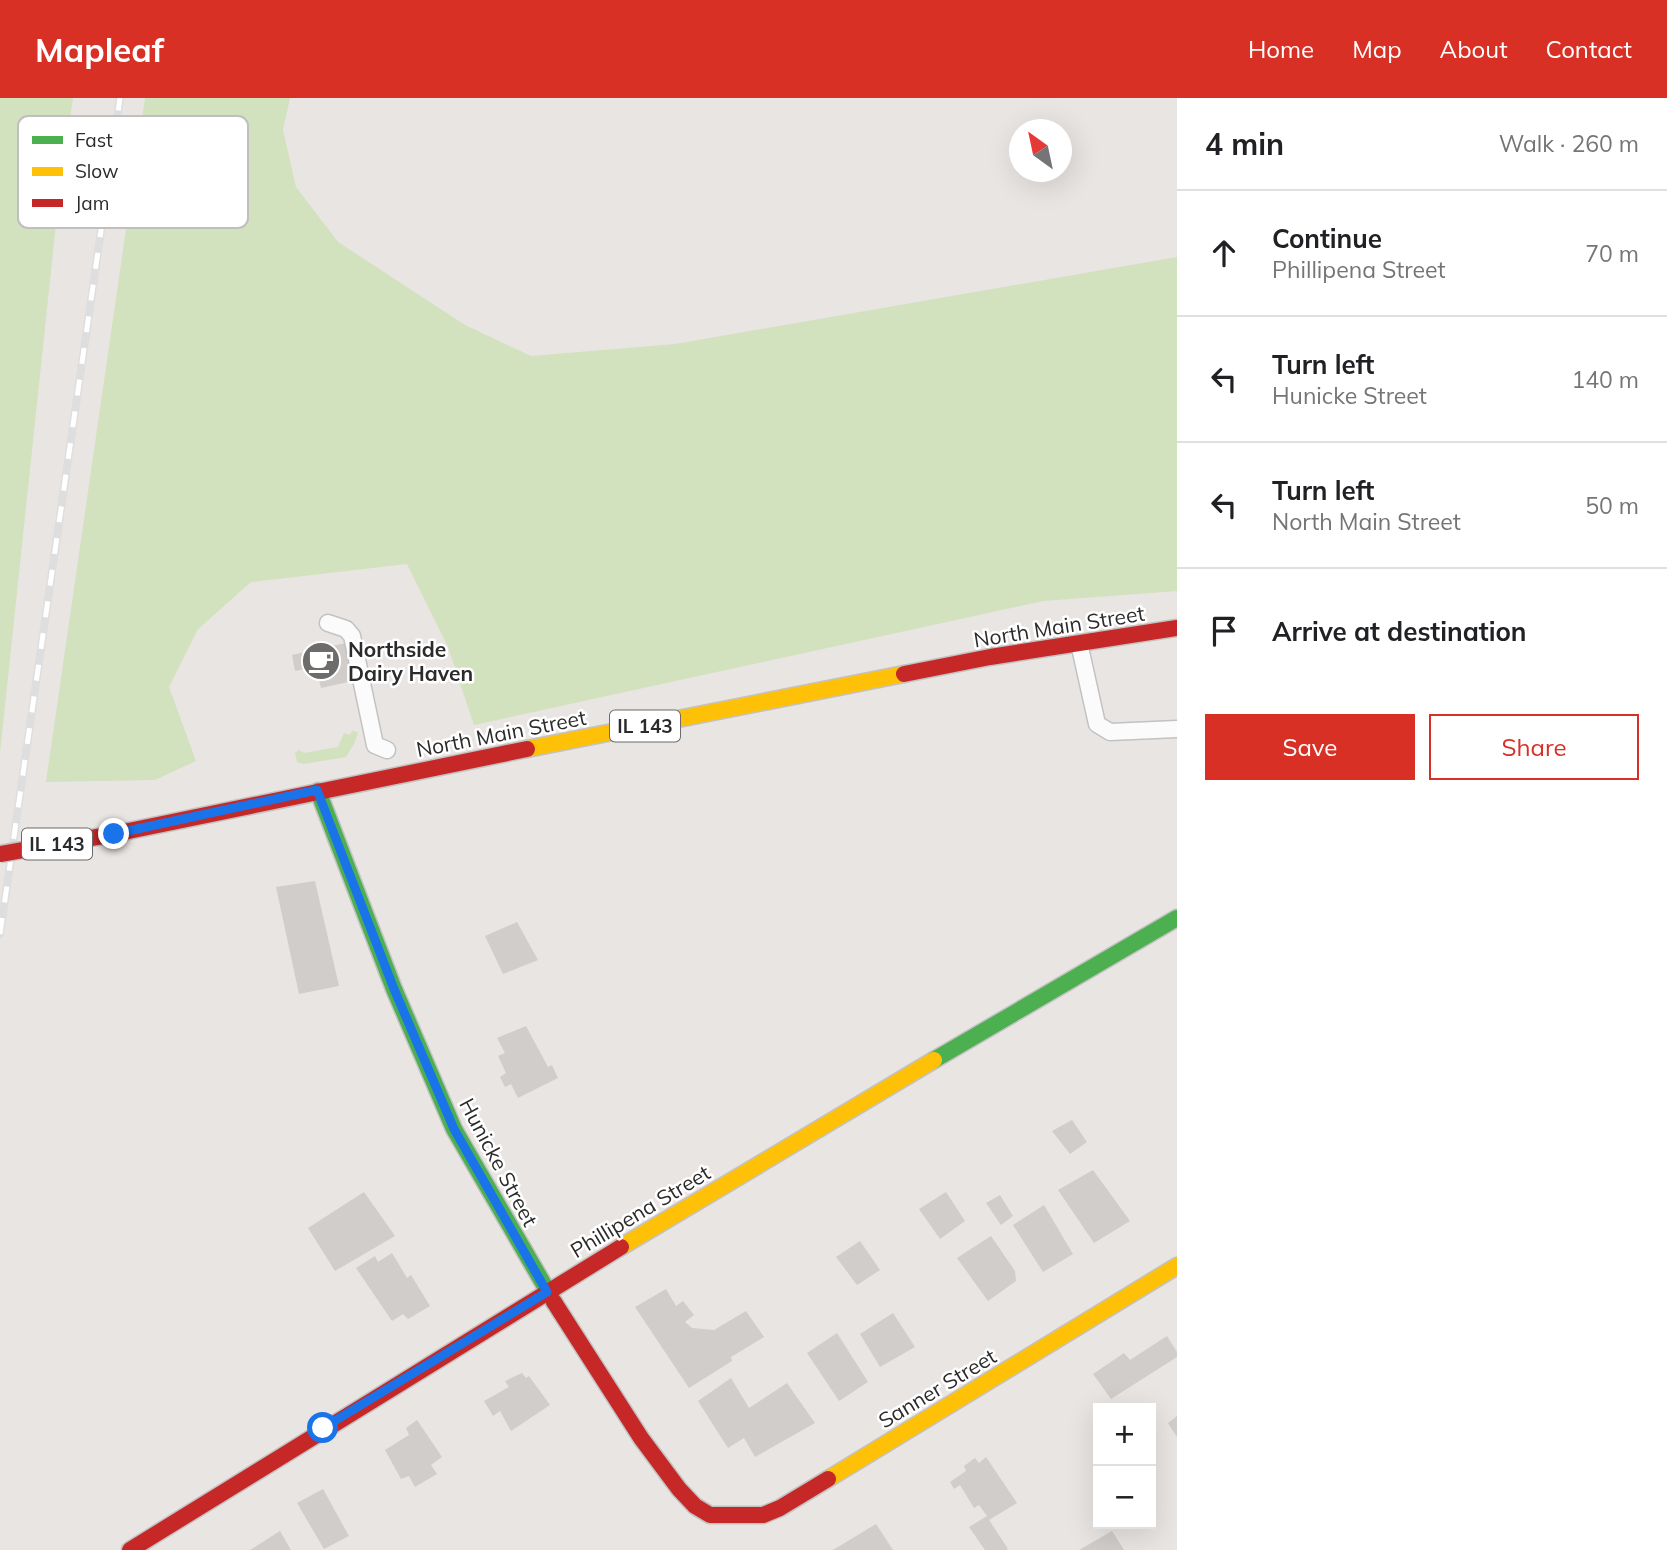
<!DOCTYPE html>
<html lang="en">
<head>
<meta charset="utf-8">
<style>
	body { margin:0; font-family:Mulish,sans-serif; background:#f2f2f2; color:#202124 }
	.controls { position:absolute; right:21px; bottom:21px; display:grid; overflow:hidden; border-radius:0px; box-shadow:0 7px 28px #0002 }
	.controls button { width:63px; height:63px; display:grid; place-items:center; padding:0; border:0; border-bottom:2px solid #e0e0e0; background:#fff; color:#202124; font:35px sans-serif }
	.compass { position:absolute; left:1009px; top:21px; width:63px; height:63px; border-radius:50%; background:#fff; box-shadow:0 7px 28px #0002; rotate:327deg }
	.stop { position:absolute; width:21px; height:21px; margin:-16px; border:5px solid #1a73e8; border-radius:50%; background:#fff }
	.stop.end { background:#1a73e8; border-color:#fff; box-shadow:0 2px 7px #0008 }
	.list { margin:0; padding:0; list-style:none }
	h2 { display:flex; justify-content:space-between; align-items:center; height:91px; margin:0; padding:0 28px; font-size:30px }
	h2 small { font-size:23px; font-weight:400; color:#757577 }
	.list li { display:grid; grid-template-columns:46px 1fr auto; gap:21px; align-items:center; box-sizing:border-box; height:126px; padding:0 28px; border-top:2px solid #e0e0e0 }
	.list b { display:block; font-size:26px; white-space:nowrap }
	.list p { margin:0; font-size:23px; white-space:nowrap; color:#757577 }
	.list em { font-size:23px; font-style:normal; color:#757577 }
	.actions { display:flex; gap:14px; padding:21px 28px }
	.actions a { flex:1; padding:16px 0; border:2px solid #d93025; border-radius:0px; text-align:center; font-size:24px; color:#d93025 }
	.actions .main { background:#d93025; color:#fff }
	.icon { flex:none; width:38px; height:38px; fill:none; stroke:currentColor; stroke-width:2; stroke-linecap:round; stroke-linejoin:round }
	.map { position:relative; flex:none; width:1177px; height:1452px; overflow:hidden }
	header { display:flex; align-items:center; gap:42px; box-sizing:border-box; height:98px; padding:0 35px; background:#d93025; color:#fff }
	header strong { font-size:33px }
	nav { display:flex; gap:38px; margin-inline-start:auto; font-size:24px }
	main { display:flex }
	aside { flex:1; background:#fff }
	.map>svg:first-child { display:block }
	.green { fill:#d2e1be }
	.building { fill:#d0cdcb }
	.lines { fill:none; stroke-linecap:round; stroke-linejoin:round }
	.lane-casing { stroke:#c3c2c2; stroke-width:19 }
	.fast-casing { stroke:#c3c2c2; stroke-width:19 }
	.slow-casing { stroke:#c3c2c2; stroke-width:19 }
	.jam-casing { stroke:#c3c2c2; stroke-width:19 }
	.lane { stroke:#fcfbfb; stroke-width:16 }
	.fast { stroke:#4caf50; stroke-width:16 }
	.slow { stroke:#ffc107; stroke-width:16 }
	.jam { stroke:#c62828; stroke-width:16 }
	.rail-casing { stroke:#dededf; stroke-width:8 }
	.rail { stroke:#fff; stroke-width:5; stroke-dasharray:16; stroke-linecap:butt }
	.jam-bridge-casing { stroke:#c5c3c2; stroke-width:19; stroke-linecap:butt }
	.jam-bridge { stroke:#c62828; stroke-width:16 }
	.route { stroke:#1a73e8; stroke-width:9 }
	.labels { text-anchor:middle; dominant-baseline:central; stroke-width:5; stroke-linejoin:round; paint-order:stroke }
	.shield { fill:#fff; stroke:#6b6b6b; stroke-width:2 }
	.shield-label { font-size:19px; font-weight:bold; fill:#2b2b2b }
	.street-label { font-size:21px; fill:#2b2b2b; stroke:#fff }
	.poi-label { font-size:21px; font-weight:bold; fill:#2b2b2b; stroke:#fff; text-anchor:start }
	.key { fill:#fff; stroke:#bfbfbf; stroke-width:2 }
	.key-label { font-size:19px; fill:#2b2b2b }
</style>
</head>
<body>
<header>
<strong>Mapleaf</strong>
<nav><a>Home</a><a>Map</a><a>About</a><a>Contact</a></nav>
</header>
<main>
<div class="map">
<svg width="1177" height="1452" viewBox="0 0 1177 1452">
	<rect width="100%" height="100%" fill="#e9e5e2"/>
	<g class="green">
		<polygon points="0,0 73,0 60,88 0,655"/>
		<polygon points="145,0 290,0 283,32 296,89 338,144 465,227 531,258 675,246 1177,159 1177,493 1043,503 474,627 448,549 407,466 251,484 198,531 169,589 196,663 155,682 46,684"/>
		<polygon points="352,633 358,634 355,644 346,659 304,666 297,664 295,655 299,652 304,655 338,649 344,635 350,637"/>
	</g>
	<g class="building">
		<polygon points="346,545 353,583 321,590 316,569 295,573 292,557"/>
		<polygon points="315,783 339,888 299,896 276,789"/>
		<polygon points="517,824 538,862 503,876 485,838"/>
		<polygon points="526,928 548,969 552,967 558,980 518,1000 511,986 505,989 500,979 506,975 498,958 505,955 497,940"/>
		<polygon points="1072,1022 1087,1044 1070,1056 1052,1033"/>
		<polygon points="1093,1072 1130,1123 1094,1145 1058,1092"/>
		<polygon points="364,1094 395,1138 335,1173 308,1130"/>
		<polygon points="946,1094 965,1123 940,1141 919,1111"/>
		<polygon points="1000,1097 1013,1118 1001,1127 986,1105"/>
		<polygon points="1044,1107 1073,1156 1043,1174 1013,1127"/>
		<polygon points="991,1138 1015,1173 1016,1183 988,1203 957,1160"/>
		<polygon points="860,1143 880,1172 857,1187 836,1159"/>
		<polygon points="392,1155 407,1180 411,1177 430,1208 408,1221 403,1216 392,1223 356,1170 375,1158 378,1164"/>
		<polygon points="666,1191 676,1208 683,1203 694,1217 685,1224 692,1230 714,1232 746,1213 764,1239 731,1259 732,1263 689,1290 635,1209"/>
		<polygon points="893,1215 915,1249 880,1269 860,1236"/>
		<polygon points="837,1235 868,1284 839,1303 807,1255"/>
		<polygon points="1167,1238 1177,1254 1177,1259 1111,1301 1093,1276 1124,1255 1130,1262"/>
		<polygon points="522,1275 526,1280 529,1278 550,1307 511,1333 500,1313 493,1318 484,1303 509,1289 505,1283"/>
		<polygon points="731,1280 749,1310 787,1285 815,1325 755,1359 744,1340 728,1350 698,1303"/>
		<polygon points="1177,1318 1177,1339 1168,1325"/>
		<polygon points="417,1322 442,1359 431,1367 437,1376 415,1389 409,1378 401,1381 385,1352 409,1337 406,1330"/>
		<polygon points="986,1359 1017,1405 989,1422 1008,1451 1006,1452 985,1452 969,1429 987,1418 979,1407 974,1410 960,1387 954,1391 950,1384 966,1373 964,1368 975,1360 979,1365"/>
		<polygon points="323,1391 349,1438 324,1451 297,1405"/>
		<polygon points="876,1426 893,1452 833,1452"/>
		<polygon points="280,1433 291,1452 250,1452"/>
		<polygon points="1112,1433 1124,1452 1079,1452"/>
	</g>
	<g class="lines">
		<g class="lane-casing">
			<g id="lane">
				<polyline points="328,525 346,531 352,538 375,647 387,652"/>
				<polyline points="1079,545 1097,626 1110,634 1177,631"/>
			</g>
		</g>
		<g class="fast-casing">
			<g id="fast">
				<polyline points="318,693 394,891 454,1031 554,1204"/>
				<polyline points="934,962 1177,820"/>
			</g>
		</g>
		<g class="slow-casing">
			<g id="slow">
				<polyline points="527,651 904,576"/>
				<polyline points="621,1149 934,962"/>
				<polyline points="828,1381 1177,1168"/>
			</g>
		</g>
		<g class="jam-casing">
			<g id="jam">
				<polyline points="904,576 990,559 1177,530"/>
				<polyline points="114,736 527,651"/>
				<polyline points="554,1204 641,1340 679,1391 695,1408 710,1417 763,1417 780,1410 828,1381"/>
				<polyline points="130,1452 621,1149"/>
			</g>
		</g>
		<use href="#lane" class="lane"/>
		<use href="#fast" class="fast"/>
		<use href="#slow" class="slow"/>
		<use href="#jam" class="jam"/>
		<g class="rail-casing">
			<polyline id="rail" points="0,836 120,0"/>
		</g>
		<use href="#rail" class="rail"/>
		<g class="jam-bridge-casing">
			<polyline id="jam-bridge" points="0,756 114,736"/>
		</g>
		<use href="#jam-bridge" class="jam-bridge"/>
	</g>
	<g class="lines">
		<polyline class="route" points="114,736 317,692 394,891 454,1031 547,1194 323,1330"/>
	</g>
	<defs>
		<g id="cafe-disc" transform="scale(2.0125)"><circle r="9.5" fill="#6e6c6b" stroke="#fff"/><path d="M-5.5-4.5H6V0H3Q3 3.5 0 3.5H-2.5Q-5.5 3.5-5.5 0ZM3-3.2v2h1.7v-2ZM-6 4.5H4V6H-6Z" fill="#fff"/></g>
	</defs>
	<g fill-rule="evenodd">
		<use href="#cafe-disc" x="321" y="563"/>
	</g>
	<g class="labels">
		<g class="shield">
			<rect x="610" y="612.5" width="70" height="31" rx="5"/>
			<rect x="22" y="730.5" width="70" height="31" rx="5"/>
		</g>
		<g class="shield-label">
			<text x="645" y="628">IL 143</text>
			<text x="57" y="746">IL 143</text>
		</g>
		<g class="street-label">
			<text transform="translate(1059 528) rotate(-9)">North Main Street</text>
			<text transform="translate(501 635) rotate(-11)">North Main Street</text>
			<text transform="translate(499 1064) rotate(62)">Hunicke Street</text>
			<text transform="translate(640 1113) rotate(-31)">Phillipena Street</text>
			<text transform="translate(937 1290) rotate(-31)">Sanner Street</text>
		</g>
		<g class="poi-label">
			<text x="348" y="551">Northside<tspan x="348" dy="24">Dairy Haven</tspan></text>
		</g>
	</g>
	<rect x="18" y="18" width="230" height="112" rx="10" class="key"/>
	<rect x="32" y="38" width="31" height="8" fill="#4caf50"/>
	<rect x="32" y="69" width="31" height="9" fill="#ffc107"/>
	<rect x="32" y="101" width="31" height="8" fill="#c62828"/>
	<g class="key-label">
		<text x="75" y="49">Fast</text>
		<text x="75" y="80">Slow</text>
		<text x="75" y="112">Jam</text>
	</g>
</svg>
<div class="controls">
<button>+</button>
<button>−</button>
</div>
<svg class="compass" viewBox="-18 -18 36 36"><path d="M0-13l5 13h-10z" fill="#e53935"/><path d="M0 13l5-13h-10z" fill="#757577"/></svg>
<div class="stop" style="left:323px;top:1330px"></div>
<div class="stop end" style="left:114px;top:736px"></div>
</div>
<aside>
<h2>4 min<small>Walk · 260 m</small></h2>
<ul class="list">
<li><svg class="icon" aria-label="ahead" viewBox="0 0 24 24"><path d="M12 20V5M6 11l6-6 6 6"/></svg><div><b>Continue</b><p>Phillipena Street</p></div><em>70 m</em></li>
<li><svg class="icon" aria-label="left" viewBox="0 0 24 24"><path d="M17 20v-9H6M10 6l-5 5 5 5"/></svg><div><b>Turn left</b><p>Hunicke Street</p></div><em>140 m</em></li>
<li><svg class="icon" aria-label="left" viewBox="0 0 24 24"><path d="M17 20v-9H6M10 6l-5 5 5 5"/></svg><div><b>Turn left</b><p>North Main Street</p></div><em>50 m</em></li>
<li><svg class="icon" aria-label="arrive" viewBox="0 0 24 24"><path d="M6 21V4h12l-3 4 3 4H6"/></svg><div><b>Arrive at destination</b></div></li>
</ul>
<div class="actions"><a class="main">Save</a><a>Share</a></div>
</aside>
</main>
</body>
</html>
